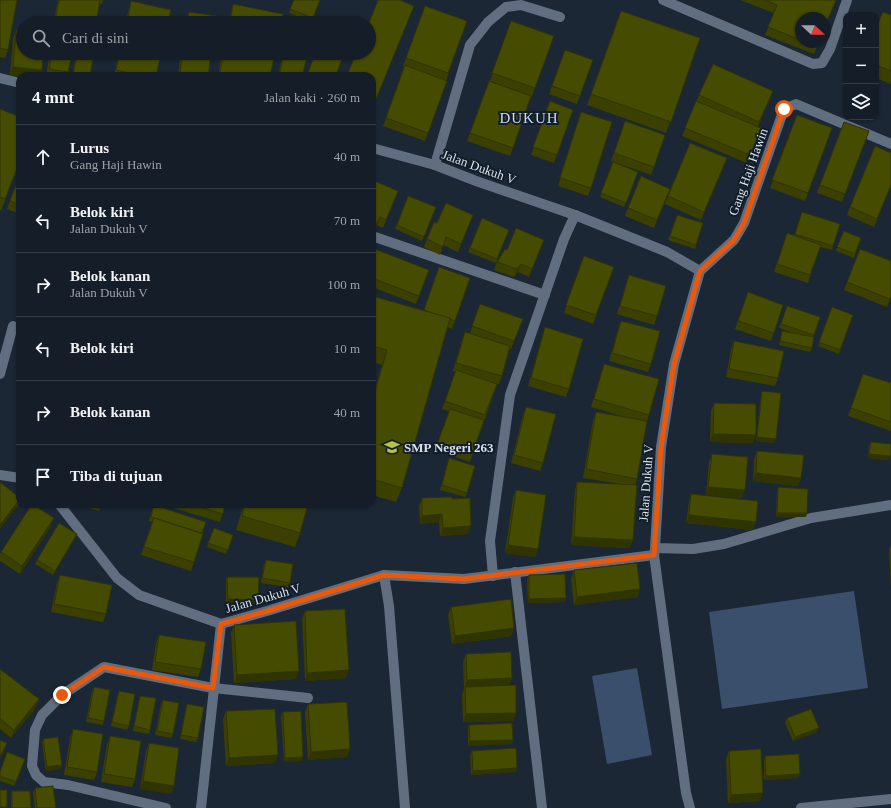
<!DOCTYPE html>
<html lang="id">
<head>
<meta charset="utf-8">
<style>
	body { margin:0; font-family:"Times New Roman",serif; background:#1d2630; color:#f1f3f6 }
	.controls { position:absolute; right:12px; top:12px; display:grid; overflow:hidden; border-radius:8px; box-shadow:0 1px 3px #0004 }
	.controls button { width:36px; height:36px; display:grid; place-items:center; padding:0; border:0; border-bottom:1px solid #333b45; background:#141d28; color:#f1f3f6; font:20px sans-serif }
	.compass { position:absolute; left:795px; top:12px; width:36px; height:36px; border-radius:50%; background:#141d28; box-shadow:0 1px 3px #0004; rotate:112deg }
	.stop { position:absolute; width:12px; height:12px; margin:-9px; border:3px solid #ea580c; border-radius:50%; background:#fff }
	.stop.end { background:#ea580c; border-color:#fff; box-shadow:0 1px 4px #0008 }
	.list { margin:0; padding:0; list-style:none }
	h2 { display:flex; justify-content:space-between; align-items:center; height:52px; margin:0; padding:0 16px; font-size:17px }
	h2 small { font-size:13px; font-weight:400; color:#9da2a8 }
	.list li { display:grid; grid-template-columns:26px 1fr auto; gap:12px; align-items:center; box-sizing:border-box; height:64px; padding:0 16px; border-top:1px solid #333b45 }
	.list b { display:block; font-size:15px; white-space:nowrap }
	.list p { margin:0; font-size:13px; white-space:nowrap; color:#9da2a8 }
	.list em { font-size:13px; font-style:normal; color:#9da2a8 }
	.icon { flex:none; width:22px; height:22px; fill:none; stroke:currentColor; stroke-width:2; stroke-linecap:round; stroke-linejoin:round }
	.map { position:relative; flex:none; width:891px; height:808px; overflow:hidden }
	.search { position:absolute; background:#141d28; box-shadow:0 1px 3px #0004; left:16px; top:16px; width:360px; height:44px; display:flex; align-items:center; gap:10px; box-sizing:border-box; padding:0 14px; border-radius:22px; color:#9da2a8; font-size:15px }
	.panel { position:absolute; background:#141d28; box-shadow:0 1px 3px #0004; left:16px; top:72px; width:360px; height:436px; border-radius:12px }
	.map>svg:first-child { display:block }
	.garden { fill:#394f6b }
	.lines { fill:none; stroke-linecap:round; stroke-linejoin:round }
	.minor { stroke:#616e7f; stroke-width:10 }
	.wall { fill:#3b4000 }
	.shaded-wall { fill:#303400 }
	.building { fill:#454b00; stroke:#303400 }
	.route { stroke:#ea580c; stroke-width:5 }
	.labels { text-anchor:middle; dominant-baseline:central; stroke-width:4; stroke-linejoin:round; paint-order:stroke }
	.street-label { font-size:13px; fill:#d9e0ea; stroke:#121d2b }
	.poi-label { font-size:13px; font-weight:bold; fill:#d9e0ea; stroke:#121d2b; text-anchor:start }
	.quarter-label { font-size:15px; letter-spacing:1px; fill:#cbdaed; stroke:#121d2b }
</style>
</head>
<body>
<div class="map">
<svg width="891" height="808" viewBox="0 0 891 808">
	<rect width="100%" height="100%" fill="#1b2735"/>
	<g class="garden">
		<polygon points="854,591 868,688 722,709 709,612"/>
		<polygon points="637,668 652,755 607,764 592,676"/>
	</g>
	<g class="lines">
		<g class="minor">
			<polyline points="663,0 813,64 822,63 830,49 847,0"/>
			<polyline points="0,78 20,83"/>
			<polyline points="372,148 435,165 476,181 575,215 667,252 700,271 674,364 661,447 655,548 693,549 724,544 811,518 891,505"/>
			<polyline points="435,165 470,45 488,22 506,7 521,5 560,17"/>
			<polyline points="372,236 545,295"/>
			<polyline points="700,271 734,240 744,223 784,109 796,104 891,144"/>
			<polyline points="0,374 13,326"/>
			<polyline points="0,475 20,478"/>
			<polyline points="59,504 117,578 139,595 221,624 267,611 384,575 464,579 654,555"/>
			<polyline points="655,550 654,555 686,793 690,808"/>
			<polyline points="515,572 542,808"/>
			<polyline points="384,575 389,606 405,808"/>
			<polyline points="493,576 490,541 510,395 564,239 575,215"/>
			<polyline points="166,808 68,785 44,782 36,775 32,766 35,730 42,715 62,695 104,667 213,688 308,698"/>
			<polyline points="201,808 221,624"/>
			<polyline points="801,808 891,799"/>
		</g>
	</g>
	<g class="wall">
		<polygon points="0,0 8,50 5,58 0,57"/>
		<polygon points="58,0 103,0 102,4 99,4 96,23 53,23"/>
		<polygon points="294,0 320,0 311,22 289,13"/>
		<polygon points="740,0 836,0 825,27 801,18 801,42 819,42 814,54 765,35 774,13"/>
		<polygon points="131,1 168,23 125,23 129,9"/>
		<polygon points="233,4 281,23 228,23 231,12"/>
		<polygon points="425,6 467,21 446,81 447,81 425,141 383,126 404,67 403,66"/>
		<polygon points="621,11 700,38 666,133 587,105"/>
		<polygon points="189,12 216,23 185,23"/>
		<polygon points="891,15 891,84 876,78 876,28"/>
		<polygon points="511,21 554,36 532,96 490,81"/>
		<polygon points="16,30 42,70 40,76 10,75 13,38"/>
		<polygon points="565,50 593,60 577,104 549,94"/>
		<polygon points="50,53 72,53 68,72 67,76 46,76"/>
		<polygon points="76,53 94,53 90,76 72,76"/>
		<polygon points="119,53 161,53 156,76 114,76"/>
		<polygon points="181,53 211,53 208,76 178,76"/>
		<polygon points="222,53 275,53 270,76 218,76"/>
		<polygon points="283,53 308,53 302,76 278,76"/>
		<polygon points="489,81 531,96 510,156 467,141"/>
		<polygon points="773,91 758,127 761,128 747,163 682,136 699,95"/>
		<polygon points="550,101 573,110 554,163 531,155"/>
		<polygon points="0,109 20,161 1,211 0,210"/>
		<polygon points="581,112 591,188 588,196 558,186"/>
		<polygon points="797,115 832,128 805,201 770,188"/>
		<polygon points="625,121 665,135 651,175 611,161"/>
		<polygon points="844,122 869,131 842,202 817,193"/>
		<polygon points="891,153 891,186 874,227 847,215 850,207"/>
		<polygon points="613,162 638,172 624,207 600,197"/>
		<polygon points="724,166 701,220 665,204 668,196"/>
		<polygon points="20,174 20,214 7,209"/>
		<polygon points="372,180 398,191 383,228 377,225 373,232 372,232"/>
		<polygon points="408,196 436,207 422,241 395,229"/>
		<polygon points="667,197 654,228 625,216 628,208"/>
		<polygon points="802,212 840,224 832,250 820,247 808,283 774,272 787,233 794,236"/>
		<polygon points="473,215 458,252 443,245 440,255 424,247 427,239 437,223"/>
		<polygon points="677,215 703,223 695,249 668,240"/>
		<polygon points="482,218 509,230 496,263 468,252"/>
		<polygon points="844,231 861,238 854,258 836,251"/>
		<polygon points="544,240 529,277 518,272 514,277 494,270 497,262 507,250"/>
		<polygon points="372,248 429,270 416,304 372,287"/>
		<polygon points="860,249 891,297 887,307 844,290"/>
		<polygon points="584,256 614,267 593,324 564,313"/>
		<polygon points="439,267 470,278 452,329 447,327 402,488 396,502 372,495 372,398 382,365 372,362 372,296 424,311"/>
		<polygon points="629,275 657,316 654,325 617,314"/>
		<polygon points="748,292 783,305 771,341 735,329"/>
		<polygon points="480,304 523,319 511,349 510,349 502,376 499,384 497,384 470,462 435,450 449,411 442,409 456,372 453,371 462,340 465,332 470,333"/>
		<polygon points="787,306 820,317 813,337 812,348 810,352 779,345 782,331 795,334 779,328"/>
		<polygon points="832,307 853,315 839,354 818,346"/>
		<polygon points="621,321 651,364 648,372 609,361 618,329"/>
		<polygon points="545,327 569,389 566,397 528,386"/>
		<polygon points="734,341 778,378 775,386 726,377 731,349"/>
		<polygon points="604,364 649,415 647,421 637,479 635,485 630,548 571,545 575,490 577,482 621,484 583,478 593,420 596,412 622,416 591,407"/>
		<polygon points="863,374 891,383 891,431 848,416"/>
		<polygon points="762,391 774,443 756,441 761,395"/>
		<polygon points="714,403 753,443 710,442 711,411"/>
		<polygon points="526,407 543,463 540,471 511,463 523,415"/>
		<polygon points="871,442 889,460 868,458 869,446"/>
		<polygon points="757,451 801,478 798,486 753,481 754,459"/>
		<polygon points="712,454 742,498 706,495 709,462"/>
		<polygon points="449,458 467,493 465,497 440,490"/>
		<polygon points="778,487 806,517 776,517 777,492"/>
		<polygon points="516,490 538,549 535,557 505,553 513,498"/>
		<polygon points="691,494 753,530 686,523 689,502"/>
		<polygon points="422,498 452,499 468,534 440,536 439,522 420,524 419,506"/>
		<polygon points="75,504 101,504 99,511"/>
		<polygon points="160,504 225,504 220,522"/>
		<polygon points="244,504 308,504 300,533 295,547 236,530"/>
		<polygon points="154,505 206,522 202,534 203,534 191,571 141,555 152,522 149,521"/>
		<polygon points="51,526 20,574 0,561 0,554 1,552"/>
		<polygon points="214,528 233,535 226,554 207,547"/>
		<polygon points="77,534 75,538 53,575 35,564 37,560"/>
		<polygon points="891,545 891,588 889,550"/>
		<polygon points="266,560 290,583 288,587 261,583 264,564"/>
		<polygon points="574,570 638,597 574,605 571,579"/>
		<polygon points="60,575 106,614 103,622 51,612 57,583"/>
		<polygon points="529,575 565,602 528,603 527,579"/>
		<polygon points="227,577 258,600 257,604 226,604 226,581"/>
		<polygon points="451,607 514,628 511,636 452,644 448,615"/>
		<polygon points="305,611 346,678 305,681 302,619"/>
		<polygon points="234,625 299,671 296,679 234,683 231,633"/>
		<polygon points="159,635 201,669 198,677 152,670 156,643"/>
		<polygon points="466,654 512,678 509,685 514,721 463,722 462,695 464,688 463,662"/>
		<polygon points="0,669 39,699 36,708 11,738 0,729"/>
		<polygon points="94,687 104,721 103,725 86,722 92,691"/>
		<polygon points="119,691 129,726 127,730 111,726 117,696"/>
		<polygon points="140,696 150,730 149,734 133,731 139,700"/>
		<polygon points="163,700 173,734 171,738 155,735 161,704"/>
		<polygon points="187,704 198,738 196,742 180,739 186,708"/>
		<polygon points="308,704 347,757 308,760 305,712"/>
		<polygon points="226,711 275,763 226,766 223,719"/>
		<polygon points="283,712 302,761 284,762 281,716"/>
		<polygon points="787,718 817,732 793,741 785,723"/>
		<polygon points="469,725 513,740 511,744 468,746 468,729"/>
		<polygon points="73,729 97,772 94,780 64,775 70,738"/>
		<polygon points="110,736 135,779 132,787 101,782 107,744"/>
		<polygon points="43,739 62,765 60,769 46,771 42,743"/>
		<polygon points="149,743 174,786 171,794 140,789 146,751"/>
		<polygon points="472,751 516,772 471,775 470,755"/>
		<polygon points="729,751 760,801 728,803 726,759"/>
		<polygon points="765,756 800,774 798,778 764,780 764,760"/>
		<polygon points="25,759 14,786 0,781 0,772"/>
		<polygon points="35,788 56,808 35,808 33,793"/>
		<polygon points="12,791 31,808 11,808 11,795"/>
	</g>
	<g class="shaded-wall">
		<polygon points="13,67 42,70 40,76 20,76 10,75"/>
		<polygon points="180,72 206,76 178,76"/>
		<polygon points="773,91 770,99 756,130 759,122"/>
		<polygon points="727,158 724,166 701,220 704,212"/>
		<polygon points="670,189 667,197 654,228 657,220"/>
		<polygon points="398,191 395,199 383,228 386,220"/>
		<polygon points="473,215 470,223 458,252 461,244"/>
		<polygon points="380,217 377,225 373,232 376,224"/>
		<polygon points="544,240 541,248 529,277 532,269"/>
		<polygon points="521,264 518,272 514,277 517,269"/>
		<polygon points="713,434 756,435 753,443 710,442"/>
		<polygon points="757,437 776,439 774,443 756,441"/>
		<polygon points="869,454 891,456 889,460 868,458"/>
		<polygon points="756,473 801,478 798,486 753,481"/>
		<polygon points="708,487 745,490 742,498 706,495"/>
		<polygon points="20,499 18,506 0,529 0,525"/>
		<polygon points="777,513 807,513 806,517 776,517"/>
		<polygon points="442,514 439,522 420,524 422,516"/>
		<polygon points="689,515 756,522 753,530 686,523"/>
		<polygon points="54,518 51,526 20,574 22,566"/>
		<polygon points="471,526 468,534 440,536 443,528"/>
		<polygon points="77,534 75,538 53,575 55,571"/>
		<polygon points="574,537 633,540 630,548 571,545"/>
		<polygon points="508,545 538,549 535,557 505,553"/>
		<polygon points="640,589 638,597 574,605 577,597"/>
		<polygon points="566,598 565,602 528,603 529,599"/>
		<polygon points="228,599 258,600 257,604 226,604"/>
		<polygon points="514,628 511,636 452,644 455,636"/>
		<polygon points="349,670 346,678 305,681 307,673"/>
		<polygon points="299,671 296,679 234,683 237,675"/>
		<polygon points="512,678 509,686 465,687 464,688 467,680"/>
		<polygon points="39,699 36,708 11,738 14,730"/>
		<polygon points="516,713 514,721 463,722 466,714"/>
		<polygon points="819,728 817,732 793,741 795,737"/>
		<polygon points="513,740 511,744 468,746 470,741"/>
		<polygon points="7,743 4,751 0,759 0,757"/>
		<polygon points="350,749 347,757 308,760 311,752"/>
		<polygon points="278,755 275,763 226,766 229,758"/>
		<polygon points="303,757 302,761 284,762 285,758"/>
		<polygon points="62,765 60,769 46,771 47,767"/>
		<polygon points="517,768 516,772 471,775 473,771"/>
		<polygon points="800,774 798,778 764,780 766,776"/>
		<polygon points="143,781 174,786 171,794 140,789"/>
		<polygon points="763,793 760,801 728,803 731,795"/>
	</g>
	<g class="building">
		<polygon points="0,0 17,0 8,50 0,48"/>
		<polygon points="59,0 100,0 96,23 57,23 58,21 55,20"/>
		<polygon points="294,0 320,0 313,18 290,9"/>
		<polygon points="378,0 400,0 414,6 372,109 372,76 347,76 356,53 369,53 369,23"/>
		<polygon points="764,0 836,0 825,26 825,18 801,18 801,40 768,27 777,5"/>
		<polygon points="131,1 171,10 168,23 127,23"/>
		<polygon points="233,4 283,14 281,23 230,23"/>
		<polygon points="425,6 467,21 448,73 406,58"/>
		<polygon points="621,11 700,38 671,122 591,94"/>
		<polygon points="189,12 217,16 216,23 187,23"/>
		<polygon points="883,12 891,15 891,71 876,65 876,46 877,44 876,44 876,28"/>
		<polygon points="511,21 554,36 535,88 492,73"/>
		<polygon points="16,30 23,30 23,53 43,53 42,70 13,67"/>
		<polygon points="806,42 818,42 817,46"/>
		<polygon points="565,50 593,60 580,96 552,86"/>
		<polygon points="52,53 72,53 68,72 49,69"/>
		<polygon points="77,53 94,53 90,76 73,76"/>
		<polygon points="120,53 161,53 156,76 144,76 116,70"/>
		<polygon points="183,53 211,53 208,76 180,72"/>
		<polygon points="224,53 275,53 270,76 219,76"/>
		<polygon points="284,53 308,53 302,76 279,76"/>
		<polygon points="315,53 344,53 336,76 307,76"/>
		<polygon points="713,64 773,91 759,122 699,95"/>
		<polygon points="405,65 447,81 428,133 386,118"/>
		<polygon points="489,81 531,96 513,148 470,133"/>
		<polygon points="550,101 573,110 557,155 533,147"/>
		<polygon points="696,101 761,128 750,155 685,128"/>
		<polygon points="0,109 20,117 20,160 5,199 0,197"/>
		<polygon points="581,112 612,122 591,188 560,178"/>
		<polygon points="797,115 832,128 808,193 772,180"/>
		<polygon points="625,121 665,135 654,167 614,153"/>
		<polygon points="844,122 869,131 845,194 820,185"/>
		<polygon points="690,143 727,158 704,212 668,196"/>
		<polygon points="875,146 891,153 891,185 877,219 850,207"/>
		<polygon points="613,162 638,172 626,203 601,193"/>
		<polygon points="20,174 20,205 10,201"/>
		<polygon points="641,176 670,189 657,220 628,208"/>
		<polygon points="372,180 398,191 386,220 380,217 376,224 372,223"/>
		<polygon points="408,196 436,207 424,237 397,225"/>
		<polygon points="446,203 473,215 461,244 446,237 443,247 427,239 434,222 437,223"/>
		<polygon points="802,212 840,224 833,246 795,234"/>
		<polygon points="677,215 703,223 696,245 670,236"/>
		<polygon points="482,218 509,230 497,259 470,248"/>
		<polygon points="516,228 544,240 532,269 521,264 517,269 497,262 505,249 507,250"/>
		<polygon points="844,231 861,238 855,254 837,247"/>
		<polygon points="787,233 821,245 810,275 777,264"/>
		<polygon points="372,248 429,270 419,296 372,278"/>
		<polygon points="860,249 891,261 891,297 890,299 847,282"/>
		<polygon points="584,256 614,267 596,315 566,305"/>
		<polygon points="439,267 470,278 455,321 424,310"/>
		<polygon points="629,275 666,286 657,316 620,306"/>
		<polygon points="748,292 783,305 774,333 738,321"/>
		<polygon points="372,296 450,318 402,488 372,479 372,402 387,350 372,346"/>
		<polygon points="480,304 523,319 514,341 472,326"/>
		<polygon points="787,306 820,317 814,335 781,324"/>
		<polygon points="832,307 853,315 840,350 819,342"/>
		<polygon points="621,321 660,331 651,364 612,353"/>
		<polygon points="545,327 583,339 569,389 531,378"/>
		<polygon points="782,331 814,337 812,348 780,341"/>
		<polygon points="465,332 510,346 502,376 456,363"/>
		<polygon points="734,341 784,351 778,378 729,369"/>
		<polygon points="604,364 659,379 649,415 594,399"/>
		<polygon points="456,370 497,384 485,415 445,401"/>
		<polygon points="863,374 891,383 891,422 851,408"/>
		<polygon points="762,391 781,393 776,439 757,437"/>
		<polygon points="714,403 756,404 756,435 713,434"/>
		<polygon points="526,407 556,414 543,463 514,455"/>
		<polygon points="450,409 484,420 472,454 438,442"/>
		<polygon points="596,412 647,421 637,479 586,469"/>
		<polygon points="871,442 891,444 891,456 869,454"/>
		<polygon points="757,451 804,455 801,478 756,473"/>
		<polygon points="712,454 748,457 745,490 708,487"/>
		<polygon points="449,458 475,466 467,493 442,485"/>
		<polygon points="0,482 20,498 20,499 0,525"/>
		<polygon points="577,482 637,485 633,540 574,537"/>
		<polygon points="778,487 808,489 807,513 777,513"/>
		<polygon points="516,490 546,495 538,549 508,545"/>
		<polygon points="691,494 758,501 756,522 689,515"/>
		<polygon points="452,497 452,499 470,498 471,526 443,528 442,514 422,516 422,498"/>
		<polygon points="32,504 54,518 22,566 1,552"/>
		<polygon points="190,504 225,504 223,514"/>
		<polygon points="245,504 308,504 300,533 242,516"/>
		<polygon points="154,505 206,522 202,533 151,517"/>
		<polygon points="154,518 203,534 194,562 144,547"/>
		<polygon points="59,523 77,534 55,571 37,560"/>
		<polygon points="214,528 233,535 228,550 208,543"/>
		<polygon points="266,560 293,564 290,583 262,578"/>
		<polygon points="637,563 640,589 577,597 574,570"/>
		<polygon points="565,574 566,598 529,599 529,575"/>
		<polygon points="60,575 112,585 106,614 54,604"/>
		<polygon points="227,577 259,577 258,600 228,599"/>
		<polygon points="511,599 514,628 455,636 451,607"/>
		<polygon points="345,609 349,670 307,673 305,611"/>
		<polygon points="296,621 299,671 237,675 234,625"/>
		<polygon points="159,635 206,642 201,669 155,662"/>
		<polygon points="511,652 512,678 467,680 466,654"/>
		<polygon points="0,669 39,699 14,730 0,719"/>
		<polygon points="516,685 516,713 466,714 465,687"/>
		<polygon points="94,687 110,690 104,721 88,718"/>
		<polygon points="119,691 135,694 129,726 112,722"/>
		<polygon points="140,696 156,698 150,730 134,726"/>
		<polygon points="163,700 179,703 173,734 157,731"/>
		<polygon points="347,702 350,749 311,752 308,704"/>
		<polygon points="187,704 204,707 198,738 181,735"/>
		<polygon points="275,709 278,755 229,758 226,711"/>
		<polygon points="811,709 819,728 795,737 787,718"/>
		<polygon points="301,711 303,757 285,758 283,712"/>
		<polygon points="512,723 513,740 470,741 469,725"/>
		<polygon points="73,729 103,734 97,772 67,767"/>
		<polygon points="110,736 141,741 135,779 104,774"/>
		<polygon points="58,737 62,765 47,767 43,739"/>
		<polygon points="0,740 7,743 0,757"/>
		<polygon points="149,743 179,748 174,786 143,781"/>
		<polygon points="516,748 517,768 473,771 472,751"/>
		<polygon points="761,749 763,793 731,795 729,751"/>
		<polygon points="7,752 25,759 16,782 0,776 0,772"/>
		<polygon points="799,754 800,774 766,776 765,756"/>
		<polygon points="53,786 56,808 37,808 35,788"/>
		<rect x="0" y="790" width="7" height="17"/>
		<polygon points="12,791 30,791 31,808 12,808"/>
	</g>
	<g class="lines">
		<polyline class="route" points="62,695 104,667 213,688 221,624 267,611 384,575 464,579 654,555 661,447 674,364 700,271 734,240 744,223 784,109"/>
	</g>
	<defs>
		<g id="school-bare" transform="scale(1.2)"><path d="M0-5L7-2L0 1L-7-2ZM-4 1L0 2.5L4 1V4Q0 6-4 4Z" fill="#b5c24a" stroke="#121d2b" stroke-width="2.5" paint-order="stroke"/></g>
	</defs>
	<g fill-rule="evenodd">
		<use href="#school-bare" x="392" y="447"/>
	</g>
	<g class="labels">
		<g class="street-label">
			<text transform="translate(479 167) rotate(20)">Jalan Dukuh V</text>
			<text transform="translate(748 172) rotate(-70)">Gang Haji Hawin</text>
			<text transform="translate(646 483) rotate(-86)">Jalan Dukuh V</text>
			<text transform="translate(263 598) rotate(-16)">Jalan Dukuh V</text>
		</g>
		<g class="poi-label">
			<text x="404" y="447">SMP Negeri 263</text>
		</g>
		<g class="quarter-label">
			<text x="529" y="118">DUKUH</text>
		</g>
	</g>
</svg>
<div class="controls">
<button>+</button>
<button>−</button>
<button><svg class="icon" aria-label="layers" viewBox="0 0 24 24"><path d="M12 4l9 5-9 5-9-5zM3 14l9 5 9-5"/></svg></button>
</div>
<svg class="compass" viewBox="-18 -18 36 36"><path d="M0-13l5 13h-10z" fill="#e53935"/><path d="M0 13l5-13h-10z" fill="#9da2a8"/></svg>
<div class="stop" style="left:784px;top:109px"></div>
<div class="stop end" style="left:62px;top:695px"></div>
<div class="search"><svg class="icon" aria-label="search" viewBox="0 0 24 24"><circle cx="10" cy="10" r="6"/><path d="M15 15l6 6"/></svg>Cari di sini</div>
<section class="panel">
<h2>4 mnt<small>Jalan kaki · 260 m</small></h2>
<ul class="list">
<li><svg class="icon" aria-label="ahead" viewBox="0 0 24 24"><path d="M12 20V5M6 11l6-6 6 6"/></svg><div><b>Lurus</b><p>Gang Haji Hawin</p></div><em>40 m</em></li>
<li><svg class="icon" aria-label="left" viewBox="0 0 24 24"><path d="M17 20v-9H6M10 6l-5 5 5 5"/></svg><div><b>Belok kiri</b><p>Jalan Dukuh V</p></div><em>70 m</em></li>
<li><svg class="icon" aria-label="right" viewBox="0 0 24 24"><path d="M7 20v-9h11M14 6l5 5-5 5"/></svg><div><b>Belok kanan</b><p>Jalan Dukuh V</p></div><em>100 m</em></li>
<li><svg class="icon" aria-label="left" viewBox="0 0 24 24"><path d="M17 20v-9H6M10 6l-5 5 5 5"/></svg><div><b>Belok kiri</b></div><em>10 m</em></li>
<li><svg class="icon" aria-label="right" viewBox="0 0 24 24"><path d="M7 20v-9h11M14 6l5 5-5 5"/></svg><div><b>Belok kanan</b></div><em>40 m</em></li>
<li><svg class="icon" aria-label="arrive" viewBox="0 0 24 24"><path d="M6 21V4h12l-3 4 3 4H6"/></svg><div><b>Tiba di tujuan</b></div></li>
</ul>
</section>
</div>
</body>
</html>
